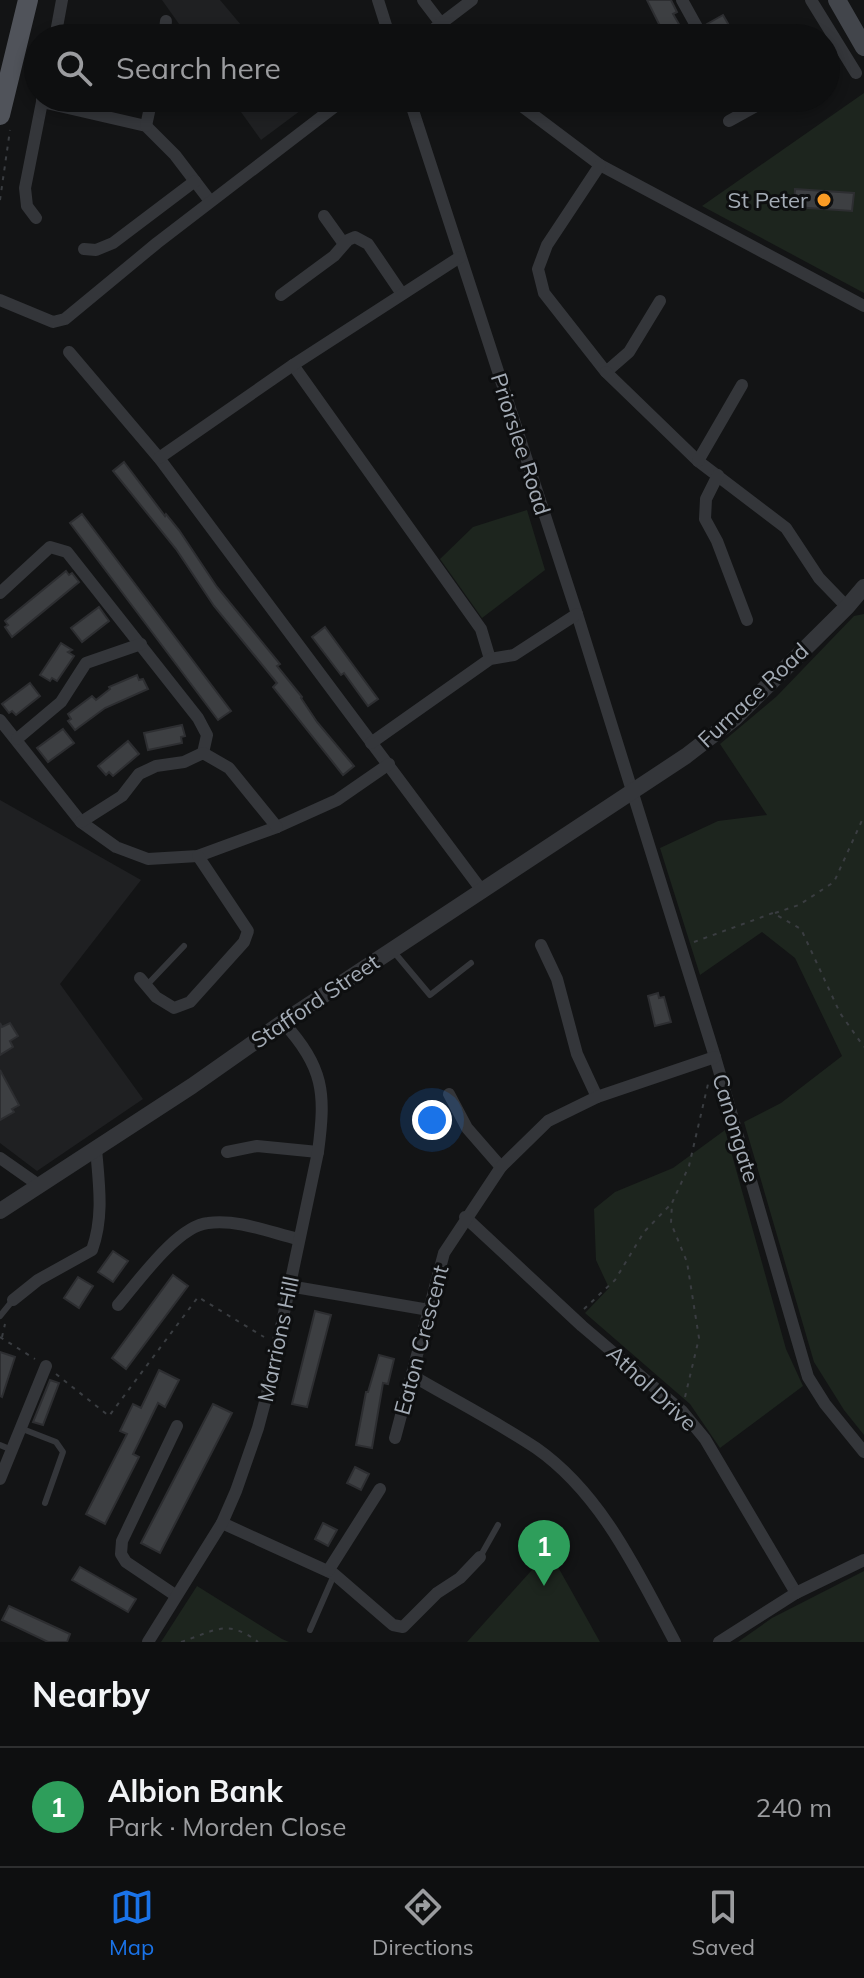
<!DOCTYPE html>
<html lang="en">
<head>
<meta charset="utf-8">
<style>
	body { margin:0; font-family:Mulish,sans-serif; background:#171819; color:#f1f3f6 }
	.you { position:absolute; left:432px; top:1120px; width:28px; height:28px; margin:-20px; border:6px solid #fff; border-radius:50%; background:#1a73e8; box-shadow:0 0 0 12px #1a73e833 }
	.badge { display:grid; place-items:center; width:52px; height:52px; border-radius:50%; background:#1a73e8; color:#fff; font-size:26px; font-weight:700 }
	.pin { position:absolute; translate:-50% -66px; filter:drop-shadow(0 2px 4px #0008) }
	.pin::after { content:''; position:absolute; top:42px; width:28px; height:24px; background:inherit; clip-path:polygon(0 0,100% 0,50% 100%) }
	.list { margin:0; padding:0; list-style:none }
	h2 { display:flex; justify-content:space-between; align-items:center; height:104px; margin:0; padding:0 32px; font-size:34px }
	h2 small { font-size:26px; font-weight:400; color:#9b9c9f }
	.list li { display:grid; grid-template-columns:52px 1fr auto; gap:24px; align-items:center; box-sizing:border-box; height:120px; padding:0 32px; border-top:2px solid #2e2f30 }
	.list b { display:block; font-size:30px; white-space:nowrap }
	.list p { margin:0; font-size:26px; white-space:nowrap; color:#9b9c9f }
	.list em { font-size:26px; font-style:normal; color:#9b9c9f }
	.icon { flex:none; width:44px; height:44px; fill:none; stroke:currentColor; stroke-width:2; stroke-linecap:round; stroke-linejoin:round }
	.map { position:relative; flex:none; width:864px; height:1642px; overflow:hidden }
	.search { position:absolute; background:#0e0f10; box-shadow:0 4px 12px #0003; left:24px; right:24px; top:24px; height:88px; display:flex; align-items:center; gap:20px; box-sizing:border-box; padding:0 28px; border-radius:44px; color:#9b9c9f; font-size:30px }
	.sheet { height:224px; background:#0e0f10 }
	nav { display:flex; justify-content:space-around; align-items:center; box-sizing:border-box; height:112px; border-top:2px solid #2e2f30; background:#0e0f10; font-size:22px; color:#9b9c9f }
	nav a { display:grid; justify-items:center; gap:4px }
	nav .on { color:#1a73e8 }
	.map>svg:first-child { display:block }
	.built { fill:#1f2022 }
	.green { fill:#1d251e }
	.building { fill:#3d3f42; stroke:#2d2e31; stroke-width:2 }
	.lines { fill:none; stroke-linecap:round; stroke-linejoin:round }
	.path { stroke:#3a3d41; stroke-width:2; stroke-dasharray:4 6; stroke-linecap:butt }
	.service { stroke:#34363a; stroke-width:6 }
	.minor { stroke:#34363a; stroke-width:12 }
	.tertiary { stroke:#34363a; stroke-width:16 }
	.secondary { stroke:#42454b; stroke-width:18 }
	.primary { stroke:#50535a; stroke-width:20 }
	.poi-dot { fill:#fb9b25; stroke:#0e0f10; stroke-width:3 }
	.labels { text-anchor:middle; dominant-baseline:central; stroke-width:6; stroke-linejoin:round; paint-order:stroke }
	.poi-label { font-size:22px; fill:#a4acb6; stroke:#0e0f10; text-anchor:end }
	.street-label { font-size:22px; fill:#a4acb6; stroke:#0e0f10 }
</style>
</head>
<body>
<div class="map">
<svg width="864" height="1642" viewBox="0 0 864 1642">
	<rect width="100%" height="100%" fill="#131415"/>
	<g class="built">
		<polygon points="162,0 220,0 252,38 189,38"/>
		<polygon points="231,98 303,98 308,105 261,140"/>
		<polygon points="0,800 141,880 60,984 143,1099 37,1171 0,1143"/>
	</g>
	<g class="green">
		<polygon points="864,93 864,293 702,206"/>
		<polygon points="527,510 545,570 482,618 440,559 473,527"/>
		<polygon points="864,614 864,1435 844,1410 814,1362 744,1122 781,1103 842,1056 795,958 762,932 700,975 660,848 718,821 767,815 720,744 777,696 854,616"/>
		<polygon points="725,1130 786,1349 803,1386 720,1448 690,1404 585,1313 609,1288 596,1260 594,1209 615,1192 673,1168"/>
		<polygon points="549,1551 600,1642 467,1642"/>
		<polygon points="864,1571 864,1642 738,1642 772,1618"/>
		<polygon points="197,1586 282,1639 289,1642 161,1642"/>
	</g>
	<g class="building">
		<polygon points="647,0 671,0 677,12 673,14 687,38 666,38"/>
		<polygon points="723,15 734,34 728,38 716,38 707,24"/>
		<polygon points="795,189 854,193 852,211 794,207"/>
		<polygon points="124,462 165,516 166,514 179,530 217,587 280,664 277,666 302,697 301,698 317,722 354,766 343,775 273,687 277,683 214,606 176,549 113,471"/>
		<polygon points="82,514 231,711 218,720 70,523"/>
		<polygon points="66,571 69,575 72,573 79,582 12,637 5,627 8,625 5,621"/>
		<polygon points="99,607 109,621 82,642 71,628"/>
		<polygon points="325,627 378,699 368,706 344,673 341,675 312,637"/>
		<polygon points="61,643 72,650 68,652 74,656 57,681 52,678 50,681 40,675"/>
		<polygon points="137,675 139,680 143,679 148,689 105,708 75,730 68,721 71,719 68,714 92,696 96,700 110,689 109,687"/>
		<polygon points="30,683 40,696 16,715 12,711 9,713 2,704"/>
		<polygon points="182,725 185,736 181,737 182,743 148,750 144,733"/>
		<polygon points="63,729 74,743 48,762 37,748"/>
		<polygon points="128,741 139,754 113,776 109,772 106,775 98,766"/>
		<polygon points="658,993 659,998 664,997 671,1022 655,1026 648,996"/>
		<polygon points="0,1023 2,1027 10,1023 18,1036 10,1041 13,1047 0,1055"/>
		<polygon points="0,1070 19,1105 12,1109 14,1112 0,1120"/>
		<polygon points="113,1251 128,1261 113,1282 98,1272"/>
		<polygon points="173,1275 188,1286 126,1369 112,1358"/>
		<polygon points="78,1277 93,1286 79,1308 64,1298"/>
		<polygon points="315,1311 331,1315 307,1407 292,1404"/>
		<polygon points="0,1352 15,1357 2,1397 0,1396"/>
		<polygon points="379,1355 394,1359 388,1384 383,1383 372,1448 356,1445 366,1392 368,1392"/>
		<polygon points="159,1370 179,1380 165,1407 158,1403 133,1454 139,1457 105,1524 86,1514 127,1434 120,1431 133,1404 141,1408"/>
		<polygon points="50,1380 59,1383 43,1425 33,1422"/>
		<polygon points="213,1404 232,1413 160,1553 141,1543"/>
		<polygon points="355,1467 369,1474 361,1490 347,1483"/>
		<polygon points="323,1523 337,1530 328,1546 315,1539"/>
		<polygon points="80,1567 136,1599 128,1612 72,1580"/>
		<polygon points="9,1606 70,1634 67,1642 48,1642 2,1620"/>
	</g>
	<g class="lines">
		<g class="path">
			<polyline points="0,200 10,130"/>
			<polyline points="775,913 799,905 834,882 864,816"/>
			<polyline points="694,942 773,913 801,929 840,1013 864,1047"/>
			<polyline points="584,1309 615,1280 644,1232 671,1204"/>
			<polyline points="0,1337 35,1359"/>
			<polyline points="2,1337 5,1324"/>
			<polyline points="56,1374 109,1416 198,1297 264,1337"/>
			<polyline points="685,1397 699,1338 687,1262 671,1223 672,1203 689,1166 708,1084"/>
			<path d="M181,1642C215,1631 227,1618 258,1642"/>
		</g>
		<g class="service">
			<polyline points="394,952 430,995 471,963"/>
			<polyline points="146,986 184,946"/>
			<polyline points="0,1316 13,1300"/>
			<polyline points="20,1428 56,1442 63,1452 45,1503"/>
			<polyline points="0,1445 12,1450"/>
			<polyline points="480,1557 498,1525"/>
			<polyline points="310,1630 334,1575"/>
		</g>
		<g class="minor">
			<polyline points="378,0 390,38"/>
			<polyline points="423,0 452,38"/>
			<polyline points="682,0 703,38"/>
			<polyline points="811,0 856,73"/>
			<polyline points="55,38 62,0"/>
			<polyline points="164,38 166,21"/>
			<polyline points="422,38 472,0"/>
			<polyline points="42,98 42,102 146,126 175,155 210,201"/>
			<polyline points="409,98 577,614 715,1057 808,1377 825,1404 864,1452"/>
			<polyline points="511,98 600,165 864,306"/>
			<polyline points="729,121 767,100"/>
			<polyline points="146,126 152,98"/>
			<polyline points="600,165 547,245 538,269 544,293 606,372 629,352 660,301"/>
			<polyline points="324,216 344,244"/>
			<polyline points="36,218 27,206 25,188 42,102"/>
			<polyline points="84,249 96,250 113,243 195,181"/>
			<polyline points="281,295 334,256 348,240 355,237 368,244 402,294"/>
			<polyline points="0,300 53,322 65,319 157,243 346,98"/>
			<polyline points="69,352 159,458 483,892"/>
			<polyline points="293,365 481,629 490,659"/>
			<polyline points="606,372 698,461 786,528 819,578 847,607"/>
			<polyline points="159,458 293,365 460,257"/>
			<polyline points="698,461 742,385"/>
			<polyline points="718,475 706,499 705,519 717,541 747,620"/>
			<polyline points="0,593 50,547 67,552 198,718 207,735 203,753"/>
			<polyline points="0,720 81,822 116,847 148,859 198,856 277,827 337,800 389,764"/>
			<polyline points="17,739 61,702 86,663 141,644"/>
			<polyline points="371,743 490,659 514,655 577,614"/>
			<polyline points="81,822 122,796 139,774 156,766 184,762 203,753 229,768 277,827"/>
			<polyline points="541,945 557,979 577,1054 597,1097"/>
			<polyline points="140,978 156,997 174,1008 190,1002 244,942 248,931 198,856"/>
			<polyline points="449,1094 467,1128 501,1167"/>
			<polyline points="227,1152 257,1146 318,1152"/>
			<polyline points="0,1158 40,1186"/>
			<polyline points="465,1217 582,1326 682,1411 705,1439 796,1593"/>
			<polyline points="289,1286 429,1310"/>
			<path d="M13,1300L38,1280L92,1250C104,1217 99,1184 96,1149"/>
			<path d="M118,1305C138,1282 177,1226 208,1223C238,1219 269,1232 298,1239"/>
			<path d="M413,1376C454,1400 497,1422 536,1448C602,1494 638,1573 675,1642"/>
			<polyline points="395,1438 444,1253 501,1167 548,1121 597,1097 715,1057"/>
			<polyline points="0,1479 46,1366"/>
			<polyline points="222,1523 334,1574 393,1625 403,1627 437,1593 460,1578 480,1557"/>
			<polyline points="328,1571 380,1489"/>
			<polyline points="175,1595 126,1562 121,1554 122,1541 177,1426"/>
			<path d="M148,1642L222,1523L236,1491L258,1428L266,1398L318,1152C326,1092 324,1068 283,1022"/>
			<polyline points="719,1642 796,1593 864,1560"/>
		</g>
		<polyline class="tertiary" points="0,1211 192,1086 283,1022 686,756 734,719 847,607 864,587"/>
		<polyline class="secondary" points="837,0 864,47"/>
		<polyline class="primary" points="0,115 28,0"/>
	</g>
	<circle class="poi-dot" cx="824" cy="200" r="8"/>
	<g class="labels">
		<g class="poi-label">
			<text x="808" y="200">St Peter</text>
		</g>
		<g class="street-label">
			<text transform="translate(521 444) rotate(72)">Priorslee Road</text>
			<text transform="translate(753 695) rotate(-43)">Furnace Road</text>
			<text transform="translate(315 1001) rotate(-34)">Stafford Street</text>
			<text transform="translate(736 1128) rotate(73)">Canongate</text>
			<text transform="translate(278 1339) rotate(-78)">Marrions Hill</text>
			<text transform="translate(421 1340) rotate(-75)">Eaton Crescent</text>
			<text transform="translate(652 1388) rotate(43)">Athol Drive</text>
		</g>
	</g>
</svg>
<div class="you"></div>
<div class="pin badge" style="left:544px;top:1586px;background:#2e9e5b">1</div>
<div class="search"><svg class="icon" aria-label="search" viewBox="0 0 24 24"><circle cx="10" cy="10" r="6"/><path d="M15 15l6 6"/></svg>Search here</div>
</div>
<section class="sheet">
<h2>Nearby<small></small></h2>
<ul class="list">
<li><span class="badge" style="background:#2e9e5b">1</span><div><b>Albion Bank</b><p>Park · Morden Close</p></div><em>240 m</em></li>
</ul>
</section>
<nav>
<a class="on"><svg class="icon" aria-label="map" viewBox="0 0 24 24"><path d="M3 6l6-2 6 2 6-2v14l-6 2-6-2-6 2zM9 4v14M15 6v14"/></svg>Map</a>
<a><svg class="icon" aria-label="directions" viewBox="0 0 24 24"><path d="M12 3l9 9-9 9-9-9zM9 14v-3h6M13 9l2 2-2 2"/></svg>Directions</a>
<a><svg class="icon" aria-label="saved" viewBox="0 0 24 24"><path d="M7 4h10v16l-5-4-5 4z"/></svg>Saved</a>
</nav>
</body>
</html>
